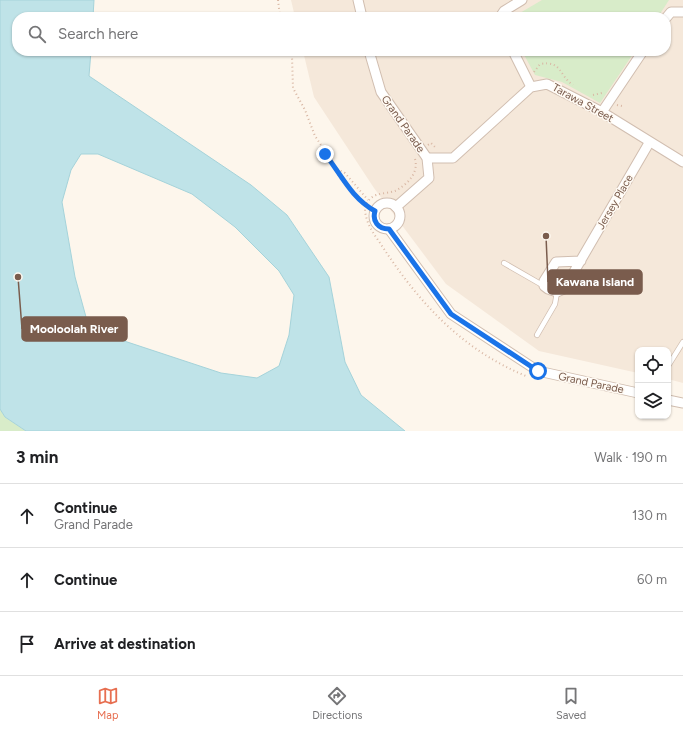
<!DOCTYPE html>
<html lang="en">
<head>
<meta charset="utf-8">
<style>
	body { margin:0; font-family:Figtree,sans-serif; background:#f6f6f6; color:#202124 }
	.controls { position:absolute; right:12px; bottom:12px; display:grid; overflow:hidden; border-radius:8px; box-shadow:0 1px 3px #0004 }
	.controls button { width:36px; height:36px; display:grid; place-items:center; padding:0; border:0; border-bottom:1px solid #e0e0e0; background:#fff; color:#202124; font:20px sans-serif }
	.stop { position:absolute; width:12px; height:12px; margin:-9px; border:3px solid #1a73e8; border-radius:50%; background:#fff }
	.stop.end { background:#1a73e8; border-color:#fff; box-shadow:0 1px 4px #0008 }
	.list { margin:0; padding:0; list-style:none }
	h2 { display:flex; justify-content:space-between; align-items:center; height:52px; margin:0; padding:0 16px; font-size:17px }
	h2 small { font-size:13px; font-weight:400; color:#757577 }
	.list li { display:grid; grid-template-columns:26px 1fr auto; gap:12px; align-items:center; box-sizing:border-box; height:64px; padding:0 16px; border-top:1px solid #e0e0e0 }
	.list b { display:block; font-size:15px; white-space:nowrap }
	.list p { margin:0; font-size:13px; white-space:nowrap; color:#757577 }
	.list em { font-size:13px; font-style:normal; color:#757577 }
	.icon { flex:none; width:22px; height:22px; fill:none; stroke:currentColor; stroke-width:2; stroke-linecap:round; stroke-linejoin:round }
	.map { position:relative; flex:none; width:683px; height:431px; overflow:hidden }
	.search { position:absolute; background:#fff; box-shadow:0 1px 3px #0004; left:12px; right:12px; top:12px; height:44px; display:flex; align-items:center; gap:10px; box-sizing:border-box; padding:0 14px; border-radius:16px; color:#757577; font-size:15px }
	.sheet { height:244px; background:#fff }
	nav { display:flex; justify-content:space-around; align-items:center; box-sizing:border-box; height:56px; border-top:1px solid #e0e0e0; background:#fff; font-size:11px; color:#757577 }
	nav a { display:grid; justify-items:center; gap:2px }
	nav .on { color:#e76f51 }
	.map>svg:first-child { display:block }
	.residential { fill:#f5e8da }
	.green { fill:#d8ecc9 }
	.water { fill:#bfe3e8; stroke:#a5d3da; fill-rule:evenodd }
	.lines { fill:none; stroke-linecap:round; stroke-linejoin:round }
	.lane-casing { stroke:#d1beb0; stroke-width:6 }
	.street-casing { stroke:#d1beb0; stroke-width:11 }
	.path { stroke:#d9b8a5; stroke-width:2; stroke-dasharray:1 3; stroke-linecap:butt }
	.lane { stroke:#fff; stroke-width:4.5 }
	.street { stroke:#fff; stroke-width:9 }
	.route { stroke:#1a73e8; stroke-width:5 }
	.labels { text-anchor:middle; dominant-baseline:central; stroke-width:3; stroke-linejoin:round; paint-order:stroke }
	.street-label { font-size:11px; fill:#7a5c4d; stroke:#fffaf3 }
	.leader { fill:none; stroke:#7a5c4d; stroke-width:1.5 }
	.callout-dot { fill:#7a5c4d; stroke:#fffaf3; stroke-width:1.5 }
	.callout { fill:#7a5c4d; stroke:#7a5c4d; stroke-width:1.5 }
	.callout-label { font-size:12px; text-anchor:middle; font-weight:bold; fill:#fff }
</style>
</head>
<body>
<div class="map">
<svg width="683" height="431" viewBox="0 0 683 431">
	<rect width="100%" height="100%" fill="#fdf6ec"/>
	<polygon class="residential" points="291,0 683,0 683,383 668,379 668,350 638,350 638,373 539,351 446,284 374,188 314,97 303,51 666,51 666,17 295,17"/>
	<g class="green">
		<polygon points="542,0 669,0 658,17 513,17"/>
		<polygon points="522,51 635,51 600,103 562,82 535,75"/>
		<polygon points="0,409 5,417 26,431 0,431"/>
	</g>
	<path class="water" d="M0,0H94L93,17H17V51H91L89,76L251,185L287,215L329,277L345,362L361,395L405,431H26L5,417L0,409ZM81,154H98L192,194L235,227L279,271L294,295L289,335L279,366L257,378L221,373L103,334L86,317L75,277L62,202L71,170Z"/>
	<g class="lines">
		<g class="lane-casing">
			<g id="lane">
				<polyline points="504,263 544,286"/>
				<polyline points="537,335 555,304 557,292"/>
				<polyline points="668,366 683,342"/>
			</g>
		</g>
		<g class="street-casing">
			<g id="street">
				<polyline points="358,0 362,17"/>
				<polyline points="500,17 504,11 522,0"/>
				<polyline points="666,18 671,12 683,12"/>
				<polyline points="369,51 381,92 427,158 429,178 396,207"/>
				<polyline points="513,51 531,87"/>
				<polyline points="602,112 643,51"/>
				<polyline points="427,158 453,158 531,87 547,84 602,112 683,162"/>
				<circle cx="387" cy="216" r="13"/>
				<polyline points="389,229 451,314 538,371 638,393"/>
				<polyline points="581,261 556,262 544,281 544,286 548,289 557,292 564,289 649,143"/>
				<polyline points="668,400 683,403"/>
			</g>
		</g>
		<g class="path">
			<polyline points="278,0 280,17"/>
			<polyline points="290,51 292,56 293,88 305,110 315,136 337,169 339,177 365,205 375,211"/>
			<path d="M534,72L540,64C562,60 559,76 573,85"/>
			<polyline points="593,95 602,93"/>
			<polyline points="617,105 622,106"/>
			<polyline points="428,145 431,143 436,148"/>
			<path d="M415,159C419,173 407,185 395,191C389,193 382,193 376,195C371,197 368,201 365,205C364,223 375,235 384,249C421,305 463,350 526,376"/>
			<polyline points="337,169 345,173 368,200"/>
		</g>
		<use href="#lane" class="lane"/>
		<use href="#street" class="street"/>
	</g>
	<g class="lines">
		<path class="route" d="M325,154C341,174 351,198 375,211C372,221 378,229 389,229L451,314L538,371"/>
	</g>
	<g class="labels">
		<g class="street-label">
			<text transform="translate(583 103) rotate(29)">Tarawa Street</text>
			<text transform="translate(403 124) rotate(55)">Grand Parade</text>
			<text transform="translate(615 202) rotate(-60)">Jersey Place</text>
			<text transform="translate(591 383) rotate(12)">Grand Parade</text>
		</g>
	</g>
	<path class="leader" d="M546 236L548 282M18 277L22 329"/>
	<g class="callout-dot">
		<circle cx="546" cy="236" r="4"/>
		<circle cx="18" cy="277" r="4"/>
	</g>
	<g class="callout">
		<rect x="548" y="270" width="94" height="24" rx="4"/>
		<rect x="22" y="317" width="105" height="24" rx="4"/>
	</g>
	<g class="callout-label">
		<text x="595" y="286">Kawana Island</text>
		<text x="74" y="333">Mooloolah River</text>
	</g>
</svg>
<div class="controls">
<button><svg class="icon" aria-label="locate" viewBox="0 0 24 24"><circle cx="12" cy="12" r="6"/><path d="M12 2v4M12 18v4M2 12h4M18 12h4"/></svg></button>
<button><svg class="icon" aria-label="layers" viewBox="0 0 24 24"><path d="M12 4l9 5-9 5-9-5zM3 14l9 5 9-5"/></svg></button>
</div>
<div class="stop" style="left:538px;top:371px"></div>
<div class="stop end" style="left:325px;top:154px"></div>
<div class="search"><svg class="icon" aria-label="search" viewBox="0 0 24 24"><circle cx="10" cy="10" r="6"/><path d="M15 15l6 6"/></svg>Search here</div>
</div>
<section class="sheet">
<h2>3 min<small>Walk · 190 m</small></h2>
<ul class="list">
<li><svg class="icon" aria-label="ahead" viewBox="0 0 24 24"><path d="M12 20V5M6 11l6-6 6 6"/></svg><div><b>Continue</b><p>Grand Parade</p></div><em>130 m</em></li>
<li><svg class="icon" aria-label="ahead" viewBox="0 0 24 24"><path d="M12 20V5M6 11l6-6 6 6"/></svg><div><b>Continue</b></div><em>60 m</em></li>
<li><svg class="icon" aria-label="arrive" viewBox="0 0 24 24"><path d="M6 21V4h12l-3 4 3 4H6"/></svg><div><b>Arrive at destination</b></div></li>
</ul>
</section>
<nav>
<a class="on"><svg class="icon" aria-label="map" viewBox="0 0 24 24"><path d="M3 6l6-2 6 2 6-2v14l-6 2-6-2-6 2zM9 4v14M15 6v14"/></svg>Map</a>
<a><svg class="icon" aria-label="directions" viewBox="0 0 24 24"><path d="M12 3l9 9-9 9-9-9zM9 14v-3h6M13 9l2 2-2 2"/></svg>Directions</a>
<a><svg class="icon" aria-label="saved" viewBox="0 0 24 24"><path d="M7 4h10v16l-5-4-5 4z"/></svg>Saved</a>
</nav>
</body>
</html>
